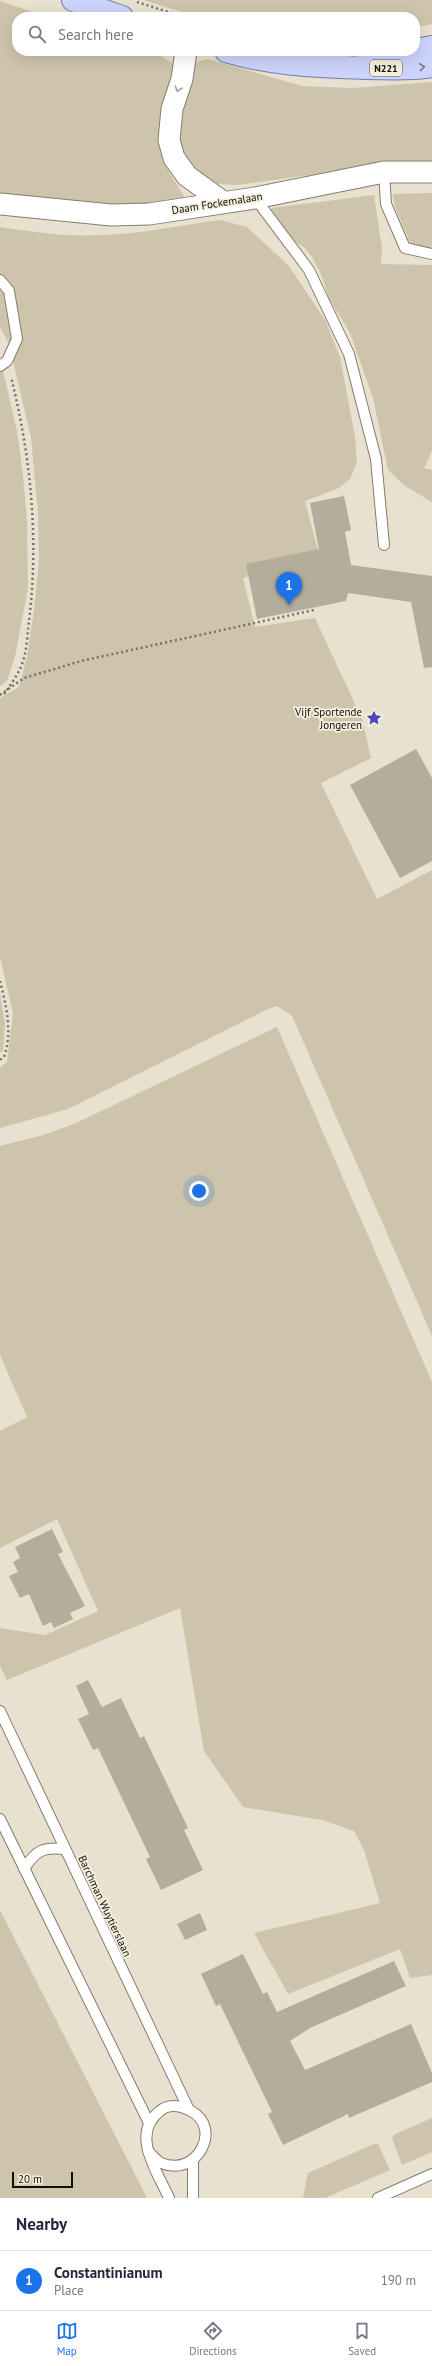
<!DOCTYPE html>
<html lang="en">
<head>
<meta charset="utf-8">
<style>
	body { margin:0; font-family:"PT Sans",sans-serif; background:#f2f2f3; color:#1f2937 }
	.scale { position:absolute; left:12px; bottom:10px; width:61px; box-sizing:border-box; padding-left:4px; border:2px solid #100e08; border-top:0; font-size:11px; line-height:14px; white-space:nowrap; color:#100e08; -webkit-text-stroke:3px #f5efdd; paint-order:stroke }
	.you { position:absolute; left:199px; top:1191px; width:14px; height:14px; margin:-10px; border:3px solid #fff; border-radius:50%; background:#1a73e8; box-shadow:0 0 0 6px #1a73e833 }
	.badge { display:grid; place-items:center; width:26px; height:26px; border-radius:50%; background:#1a73e8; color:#fff; font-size:13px; font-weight:700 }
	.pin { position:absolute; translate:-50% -33px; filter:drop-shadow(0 1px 2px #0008) }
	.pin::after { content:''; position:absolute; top:21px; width:14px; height:12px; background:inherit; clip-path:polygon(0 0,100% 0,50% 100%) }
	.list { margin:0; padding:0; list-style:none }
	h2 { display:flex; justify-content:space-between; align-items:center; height:52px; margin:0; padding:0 16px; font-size:17px }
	h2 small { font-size:13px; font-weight:400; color:#747a83 }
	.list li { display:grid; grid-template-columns:26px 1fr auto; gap:12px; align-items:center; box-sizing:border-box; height:60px; padding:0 16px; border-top:1px solid #e0e1e3 }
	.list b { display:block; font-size:15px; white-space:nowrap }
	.list p { margin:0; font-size:13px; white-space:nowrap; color:#747a83 }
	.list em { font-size:13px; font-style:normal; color:#747a83 }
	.icon { flex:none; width:22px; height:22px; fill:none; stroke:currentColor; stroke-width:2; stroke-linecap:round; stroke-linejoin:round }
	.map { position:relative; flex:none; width:432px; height:2198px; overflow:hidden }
	.search { position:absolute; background:#fff; box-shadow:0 4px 16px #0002; left:12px; right:12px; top:12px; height:44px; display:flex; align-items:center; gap:10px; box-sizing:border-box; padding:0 14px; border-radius:16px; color:#747a83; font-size:15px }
	.sheet { height:112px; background:#fff }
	nav { display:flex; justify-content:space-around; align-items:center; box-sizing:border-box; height:56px; border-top:1px solid #e0e1e3; background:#fff; font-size:11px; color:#747a83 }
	nav a { display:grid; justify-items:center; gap:2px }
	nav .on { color:#1a73e8 }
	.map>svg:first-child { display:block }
	.green { fill:#cec4ab }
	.building { fill:#b3ad9c }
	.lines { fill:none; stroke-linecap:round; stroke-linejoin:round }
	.service-casing { stroke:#837d6d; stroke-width:12 }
	.minor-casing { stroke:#837d6d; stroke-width:23 }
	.primary-casing { stroke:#757ca5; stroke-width:24 }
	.path { stroke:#767166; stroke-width:2.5; stroke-dasharray:2 3; stroke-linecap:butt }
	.service { stroke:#fff; stroke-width:10 }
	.minor { stroke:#fff; stroke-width:21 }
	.primary { stroke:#cdd4fb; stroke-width:22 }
	.oneway { stroke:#787b8e }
	.oneway2 { stroke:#9f9f9c }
	.labels { text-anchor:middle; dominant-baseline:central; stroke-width:3.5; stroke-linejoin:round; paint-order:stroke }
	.shield { fill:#f5efdd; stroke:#555248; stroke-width:1 }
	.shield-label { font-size:10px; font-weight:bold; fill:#100e08 }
	.street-label { font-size:11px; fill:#100e08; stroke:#f5efdd }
	.poi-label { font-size:11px; fill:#100e08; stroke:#f5efdd; text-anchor:end }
</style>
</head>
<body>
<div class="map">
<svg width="432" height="2198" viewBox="0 0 432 2198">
	<rect width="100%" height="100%" fill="#e8e1d0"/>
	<g class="green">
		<polygon points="143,0 432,0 432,24 415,27 415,17 199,17"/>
		<polygon points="0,1 47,17 17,17 17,51 146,51 161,56 172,63 175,68 163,152 169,172 186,199 186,205 0,208"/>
		<polygon points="208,59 302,86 352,88 432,82 432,162 376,163 331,172 237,185 218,184 207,180 187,162 179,147 177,118 190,70 197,62"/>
		<polygon points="432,193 432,247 411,245 395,207 393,194"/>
		<polygon points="374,195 382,248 381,264 432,265 432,451 424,468 432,470 432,502 405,486 388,470 373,398 350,333 329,298 321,274 312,257 305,248 288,237 269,213 272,208"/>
		<path d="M220,220L247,227L289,266L325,320L340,357L355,437L357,463L350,479L339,488L305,501L320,558L243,578L255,627L315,618L362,719L371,758L321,783L377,899L432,870V1336L292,1016L277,1006L266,1010L68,1109L0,1128V1068L7,1062L13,1013L0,957V698L19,687L27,656L34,610L39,560L38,513L31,438L9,344L0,327V227C34,232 67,237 101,235C141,234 181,225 220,220Z"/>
		<polygon points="0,358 17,431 23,475 27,521 28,588 15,657 7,681 0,686"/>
		<polygon points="0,994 5,1023 3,1051 0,1053"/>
		<polygon points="277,1027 432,1382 432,1975 410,1978 400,1949 288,1994 254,1933 380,1903 364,1850 354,1831 322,1820 243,1807 204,1751 180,1608 7,1680 0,1666 0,1628 45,1635 98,1611 57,1519 0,1548 0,1431 27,1417 0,1355 0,1146 43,1135 74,1124"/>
		<polygon points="0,1910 147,2198 0,2198"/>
		<polygon points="432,2118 432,2152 402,2165 392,2138 395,2134"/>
		<polygon points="374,2144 378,2144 390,2170 325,2198 303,2198 308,2173"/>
	</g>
	<g class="building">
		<polygon points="344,496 351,530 345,532 351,565 432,576 432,667 424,668 411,602 348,593 346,601 257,619 246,564 319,549 310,503"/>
		<polygon points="416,749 432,778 432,861 400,878 350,785"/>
		<polygon points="52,1529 63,1552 58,1554 85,1606 70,1613 73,1619 54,1628 51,1622 43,1626 29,1594 20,1598 9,1576 18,1572 13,1562 20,1558 15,1547"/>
		<polygon points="88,1680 102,1707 121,1698 140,1738 144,1736 188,1828 184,1830 203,1870 161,1890 146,1859 150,1857 98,1748 93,1750 78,1719 89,1714 76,1686"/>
		<polygon points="200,1913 207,1930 185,1940 177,1924"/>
		<polygon points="243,1954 263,1994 267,1992 277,2012 394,1961 406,1986 310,2028 290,2041 305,2070 411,2024 432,2073 432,2082 349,2118 348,2114 283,2145 268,2114 272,2112 220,2004 216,2006 201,1974"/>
	</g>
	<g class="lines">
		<g class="service-casing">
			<g id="service">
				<polyline points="384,172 386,204 405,248 432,254"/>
				<polyline points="255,198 309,270 349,354 376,459 384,545"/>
				<polyline points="0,280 9,291 17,339 7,361 0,366"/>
				<polyline points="0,1711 189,2110"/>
				<polyline points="0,1819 149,2123"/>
				<path d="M24,1869C36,1850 43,1847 65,1849"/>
				<path d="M148,2151C152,2155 157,2161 161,2163C197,2178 223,2128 191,2111C181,2106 169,2103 160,2111C130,2134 157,2171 169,2198"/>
				<polyline points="193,2198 193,2161"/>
				<polyline points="378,2198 432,2174"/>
			</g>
		</g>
		<g class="minor-casing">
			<g id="minor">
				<polyline points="186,51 182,79 172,109 169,140 174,158 187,176 223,202"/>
				<polyline points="0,204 111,215 149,214 255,198 384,172 432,172"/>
			</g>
		</g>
		<g class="primary-casing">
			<g id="primary">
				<polyline points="73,0 122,17"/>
				<polyline points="415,50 432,47"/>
				<path d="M226,51C271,65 318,66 365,68C387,68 410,70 432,66"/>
				<polyline points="367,60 409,51"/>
			</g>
		</g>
		<g class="path">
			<polyline points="137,2 184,17"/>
			<path d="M4,694C9,687 15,679 19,671C27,656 27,637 29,621C39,539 31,457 11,377"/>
			<polyline points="0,695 24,678 81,661 314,610"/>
			<path d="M0,981C6,1005 13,1032 4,1057L0,1060"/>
		</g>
		<use href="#service" class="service"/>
		<use href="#minor" class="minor"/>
		<use href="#primary" class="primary"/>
	</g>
	<defs><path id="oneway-chevron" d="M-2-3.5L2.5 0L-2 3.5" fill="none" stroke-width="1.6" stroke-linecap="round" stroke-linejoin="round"/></defs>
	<use class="oneway" href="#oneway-chevron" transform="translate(422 67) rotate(-6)"/>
	<use class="oneway2" href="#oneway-chevron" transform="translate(178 89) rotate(108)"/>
	<defs>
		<g id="sight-bare" transform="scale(1.2)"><path d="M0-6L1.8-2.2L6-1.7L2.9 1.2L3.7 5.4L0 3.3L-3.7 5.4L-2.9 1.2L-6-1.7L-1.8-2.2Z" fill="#4748be" stroke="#f5efdd" stroke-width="2.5" paint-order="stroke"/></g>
	</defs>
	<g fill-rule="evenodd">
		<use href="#sight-bare" x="374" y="718"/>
	</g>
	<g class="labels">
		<rect class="shield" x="370" y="60" width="32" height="16" rx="3"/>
		<g class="shield-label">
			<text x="386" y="68">N221</text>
		</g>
		<g class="street-label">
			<text transform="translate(217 203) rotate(-9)">Daam Fockemalaan</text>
			<text transform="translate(105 1906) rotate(65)">Barchman Wuytierslaan</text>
		</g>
		<g class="poi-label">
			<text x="362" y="712">Vijf Sportende<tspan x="362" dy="13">Jongeren</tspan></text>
		</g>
	</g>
</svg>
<div class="scale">20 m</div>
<div class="you"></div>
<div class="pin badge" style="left:289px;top:605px">1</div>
<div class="search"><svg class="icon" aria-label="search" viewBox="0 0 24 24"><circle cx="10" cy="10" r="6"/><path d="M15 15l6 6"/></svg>Search here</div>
</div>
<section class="sheet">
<h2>Nearby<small></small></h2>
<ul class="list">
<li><span class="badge">1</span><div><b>Constantinianum</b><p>Place</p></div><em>190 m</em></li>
</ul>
</section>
<nav>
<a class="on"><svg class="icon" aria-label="map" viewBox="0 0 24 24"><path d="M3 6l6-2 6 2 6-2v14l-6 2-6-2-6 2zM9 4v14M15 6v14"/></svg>Map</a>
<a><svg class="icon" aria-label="directions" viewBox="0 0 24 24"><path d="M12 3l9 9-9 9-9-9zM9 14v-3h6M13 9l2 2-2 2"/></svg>Directions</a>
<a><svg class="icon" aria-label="saved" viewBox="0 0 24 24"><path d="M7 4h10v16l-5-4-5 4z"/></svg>Saved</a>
</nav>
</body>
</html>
